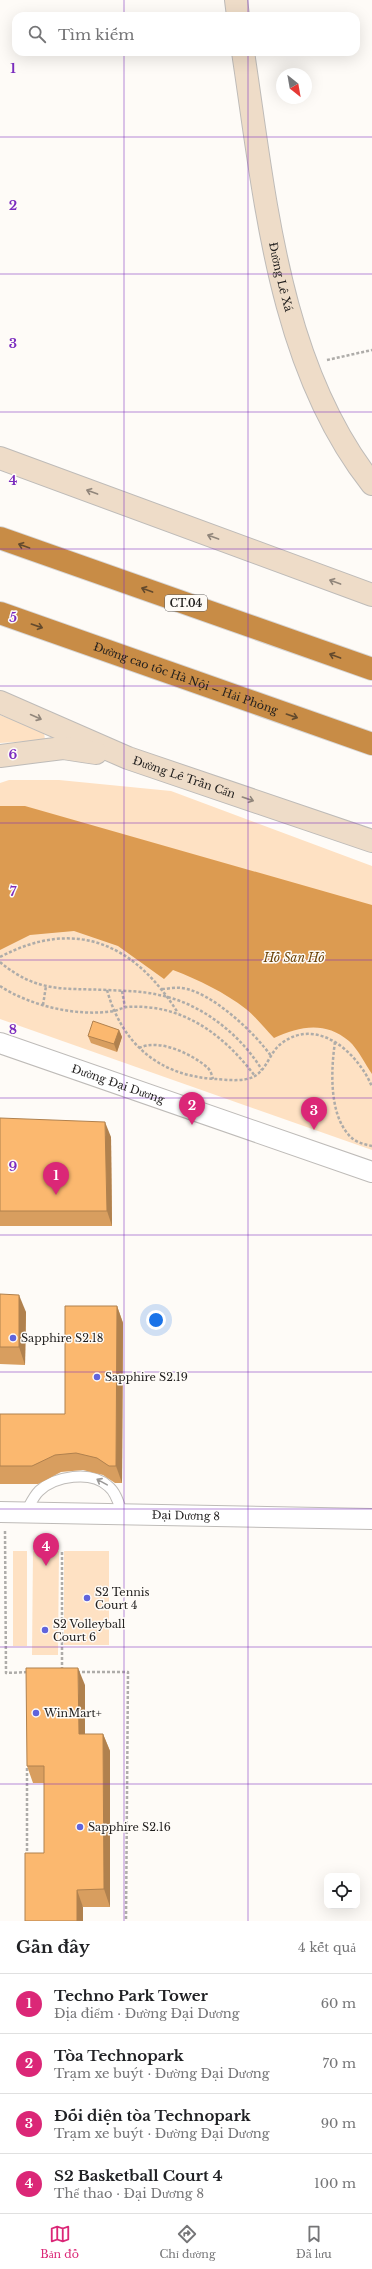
<!DOCTYPE html>
<html lang="vi">
<head>
<meta charset="utf-8">
<style>
	body { margin:0; font-family:"Libre Baskerville",serif; background:#f6f6f6; color:#202124 }
	.controls { position:absolute; right:12px; bottom:12px; display:grid; overflow:hidden; border-radius:8px; box-shadow:0 4px 16px #0002 }
	.controls button { width:36px; height:36px; display:grid; place-items:center; padding:0; border:0; border-bottom:1px solid #e0e0e0; background:#fff; color:#202124; font:20px sans-serif }
	.compass { position:absolute; left:276px; top:68px; width:36px; height:36px; border-radius:50%; background:#fff; box-shadow:0 4px 16px #0002; rotate:149deg }
	.you { position:absolute; left:156px; top:1320px; width:14px; height:14px; margin:-10px; border:3px solid #fff; border-radius:50%; background:#1a73e8; box-shadow:0 0 0 6px #1a73e833 }
	.badge { display:grid; place-items:center; width:26px; height:26px; border-radius:50%; background:#db2777; color:#fff; font-size:13px; font-weight:700 }
	.pin { position:absolute; translate:-50% -33px; filter:drop-shadow(0 1px 2px #0008) }
	.pin::after { content:''; position:absolute; top:21px; width:14px; height:12px; background:inherit; clip-path:polygon(0 0,100% 0,50% 100%) }
	.list { margin:0; padding:0; list-style:none }
	h2 { display:flex; justify-content:space-between; align-items:center; height:52px; margin:0; padding:0 16px; font-size:17px }
	h2 small { font-size:13px; font-weight:400; color:#757577 }
	.list li { display:grid; grid-template-columns:26px 1fr auto; gap:12px; align-items:center; box-sizing:border-box; height:60px; padding:0 16px; border-top:1px solid #e0e0e0 }
	.list b { display:block; font-size:15px; white-space:nowrap }
	.list p { margin:0; font-size:13px; white-space:nowrap; color:#757577 }
	.list em { font-size:13px; font-style:normal; color:#757577 }
	.icon { flex:none; width:22px; height:22px; fill:none; stroke:currentColor; stroke-width:2; stroke-linecap:round; stroke-linejoin:round }
	.map { position:relative; flex:none; width:372px; height:1921px; overflow:hidden }
	.search { position:absolute; background:#fff; box-shadow:0 4px 16px #0002; left:12px; right:12px; top:12px; height:44px; display:flex; align-items:center; gap:10px; box-sizing:border-box; padding:0 14px; border-radius:12px; color:#757577; font-size:15px }
	.sheet { height:292px; background:#fff }
	nav { display:flex; justify-content:space-around; align-items:center; box-sizing:border-box; height:56px; border-top:1px solid #e0e0e0; background:#fff; font-size:11px; color:#757577 }
	nav a { display:grid; justify-items:center; gap:2px }
	nav .on { color:#db2777 }
	.map>svg:first-child { display:block }
	.green { fill:#fee1c3 }
	.water { fill:#dc9b51 }
	.lines { fill:none; stroke-linecap:round; stroke-linejoin:round }
	.service-casing { stroke:#bebbb8; stroke-width:12 }
	.minor-casing { stroke:#bebbb8; stroke-width:22 }
	.secondary-casing { stroke:#bebbb8; stroke-width:24 }
	.motorway-casing { stroke:#d7d6d6; stroke-width:24 }
	.path { stroke:#aeaca9; stroke-width:2.5; stroke-dasharray:3 2; stroke-linecap:butt }
	.service { stroke:#fff; stroke-width:10 }
	.minor { stroke:#fff; stroke-width:20 }
	.secondary { stroke:#eedcc8; stroke-width:22 }
	.motorway { stroke:#c88c46; stroke-width:22 }
	.wall { fill:#d89e5f }
	.shaded-wall { fill:#b0814e }
	.building { fill:#fbb86f; stroke:#b0814e }
	.oneway { stroke:#91867b }
	.oneway2 { stroke:#634a2d }
	.oneway3 { stroke:#9b9a99 }
	.grid { fill:none; stroke:#7b2cbf; stroke-width:1; stroke-opacity:0.55 }
	.poi-dot { fill:#6064dc; stroke:#fefbf7; stroke-width:1.5 }
	.labels { text-anchor:middle; dominant-baseline:central; stroke-width:3; stroke-linejoin:round; paint-order:stroke }
	.shield { fill:#fefbf7; stroke:#63605e; stroke-width:1 }
	.shield-label { font-size:10px; font-weight:bold; fill:#201e1d }
	.street-label { font-size:11px; fill:#201e1d; stroke:#fefbf7 }
	.poi-label { font-size:11px; fill:#201e1d; stroke:#fefbf7; text-anchor:start }
	.water-label { font-size:12px; font-style:italic; fill:#6d4307; stroke:#fefbf7 }
	.grid-label { font-size:13px; text-anchor:middle; font-weight:bold; fill:#7b2cbf; stroke:#fefbf7; stroke-width:3; stroke-linejoin:round; paint-order:stroke }
</style>
</head>
<body>
<div class="map">
<svg width="372" height="1921" viewBox="0 0 372 1921">
	<rect width="100%" height="100%" fill="#fefbf7"/>
	<g class="green">
		<polygon points="0,715 44,732 45,740 0,743"/>
		<polygon points="9,780 59,780 171,791 372,866 372,1150 0,1019 0,783"/>
		<rect x="13" y="1551" width="14" height="95"/>
		<polygon points="33,1551 59,1551 58,1655 32,1655"/>
		<rect x="64" y="1551" width="45" height="94"/>
	</g>
	<path class="water" d="M0,806H25L372,905V1074C365,1064 358,1049 349,1041C325,1021 300,1026 274,1038C265,1029 256,1017 246,1009C224,992 199,980 173,970L164,979L118,946L74,931L30,935L0,950Z"/>
	<g class="lines">
		<g class="service-casing">
			<path id="service" d="M26,1512C30,1505 33,1497 39,1491C55,1476 91,1470 108,1486C116,1492 119,1504 122,1513"/>
		</g>
		<g class="minor-casing">
			<g id="minor">
				<path id="s1" d="M0,1043L372,1172"/>
				<path id="s2" d="M0,1512L372,1519"/>
			</g>
		</g>
		<g class="secondary-casing">
			<g id="secondary">
				<polyline points="236,0 238,16"/>
				<path id="s3" d="M243,52C265,196 278,365 372,484"/>
				<polyline points="0,458 372,595"/>
				<path id="s4" d="M0,702L128,758L372,841"/>
				<polyline points="0,756 63,748 96,753"/>
			</g>
		</g>
		<g class="motorway-casing">
			<g id="motorway">
				<polyline points="0,538 372,669"/>
				<path id="s5" d="M0,613L372,744"/>
			</g>
		</g>
		<g class="path">
			<polyline points="327,360 372,350"/>
			<path d="M0,957C76,917 135,944 178,1013"/>
			<path d="M0,962C37,993 63,988 108,990C125,991 143,991 159,995C201,1003 241,1035 262,1070"/>
			<path d="M0,986C30,1006 78,1017 114,1011C118,1010 122,1008 126,1007C182,1003 223,1034 255,1076"/>
			<path d="M162,989C168,989 175,987 181,988C211,991 255,1033 271,1056"/>
			<path d="M107,990C122,1044 159,1076 216,1079C227,1080 245,1082 255,1076C268,1068 270,1051 282,1043C318,1016 359,1054 372,1087"/>
			<polyline points="122,991 125,1007"/>
			<polyline points="43,1005 46,986"/>
			<path d="M335,1042C331,1069 329,1112 348,1134C354,1142 363,1144 372,1146"/>
			<path d="M139,1048C159,1038 192,1054 208,1068C211,1071 212,1076 213,1079"/>
			<polyline points="5,1531 6,1673 28,1672"/>
			<polyline points="62,1552 62,1670"/>
			<polyline points="77,1672 128,1672 126,1921"/>
			<polyline points="27,1856 27,1767"/>
		</g>
		<use href="#service" class="service"/>
		<use href="#minor" class="minor"/>
		<use href="#secondary" class="secondary"/>
		<use href="#motorway" class="motorway"/>
	</g>
	<g class="wall">
		<polygon points="119,1030 122,1037 117,1052 91,1043 88,1036"/>
		<polygon points="0,1118 111,1137 112,1226 0,1226"/>
		<polygon points="0,1294 26,1312 25,1365 0,1364"/>
		<polygon points="117,1306 123,1323 122,1483 115,1483 103,1475 83,1470 61,1472 38,1484 0,1484 0,1414 65,1414"/>
		<polygon points="85,1685 85,1734 103,1734 110,1751 110,1907 83,1907 44,1853 44,1783 33,1783 27,1766"/>
	</g>
	<g class="shaded-wall">
		<polygon points="119,1030 122,1037 117,1052 114,1044"/>
		<polygon points="105,1122 111,1137 112,1226 107,1211"/>
		<polygon points="19,1295 26,1312 25,1365 19,1347"/>
		<polygon points="117,1306 123,1323 122,1483 116,1466"/>
		<polygon points="78,1668 85,1685 85,1751 79,1734"/>
		<polygon points="103,1734 110,1751 110,1907 104,1889"/>
		<polygon points="77,1890 83,1907 83,1921 77,1921"/>
	</g>
	<g class="building">
		<polygon points="93,1021 119,1030 114,1044 88,1036"/>
		<polygon points="0,1118 105,1122 107,1211 0,1211"/>
		<polygon points="0,1294 19,1295 19,1347 0,1347"/>
		<polygon points="65,1306 117,1306 116,1466 109,1466 97,1458 76,1453 55,1455 32,1466 0,1466 0,1414 65,1414"/>
		<polygon points="26,1668 78,1668 79,1734 103,1734 104,1889 77,1890 77,1921 25,1921 25,1853 44,1853 44,1766 27,1766"/>
	</g>
	<defs><path id="oneway-shaft" d="M-6 0H5M1.5-3L5.5 0L1.5 3" fill="none" stroke-width="1.6" stroke-linecap="round" stroke-linejoin="round"/></defs>
	<g class="oneway">
		<use href="#oneway-shaft" transform="translate(92 492) rotate(-160)"/>
		<use href="#oneway-shaft" transform="translate(213 537) rotate(-160)"/>
		<use href="#oneway-shaft" transform="translate(335 582) rotate(-160)"/>
		<use href="#oneway-shaft" transform="translate(36 717) rotate(24)"/>
		<use href="#oneway-shaft" transform="translate(248 799) rotate(19)"/>
	</g>
	<g class="oneway2">
		<use href="#oneway-shaft" transform="translate(24 546) rotate(-160)"/>
		<use href="#oneway-shaft" transform="translate(147 590) rotate(-160)"/>
		<use href="#oneway-shaft" transform="translate(37 626) rotate(19)"/>
		<use href="#oneway-shaft" transform="translate(335 656) rotate(-160)"/>
		<use href="#oneway-shaft" transform="translate(292 716) rotate(19)"/>
	</g>
	<use class="oneway3" href="#oneway-shaft" transform="translate(102 1482) rotate(-151)"/>
	<path class="grid" d="M124,0V16M248,0V16M124,52V1921M248,52V1921M0,137H372M0,274H372M0,412H372M0,549H372M0,686H372M0,823H372M0,960H372M0,1098H372M0,1235H372M0,1372H372M0,1509H372M0,1647H372M0,1784H372"/>
	<g class="poi-dot">
		<circle cx="13" cy="1338" r="4"/>
		<circle cx="97" cy="1377" r="4"/>
		<circle cx="87" cy="1598" r="4"/>
		<circle cx="45" cy="1630" r="4"/>
		<circle cx="36" cy="1713" r="4"/>
		<circle cx="80" cy="1827" r="4"/>
	</g>
	<g class="labels">
		<rect class="shield" x="165" y="595" width="42" height="16" rx="3"/>
		<g class="shield-label">
			<text x="186" y="603">CT.04</text>
		</g>
		<g class="street-label">
			<text stroke="none"><textPath href="#s3" startOffset="228">Đường Lê Xá</textPath></text>
			<text stroke="none"><textPath href="#s5" startOffset="197">Đường cao tốc Hà Nội – Hải Phòng</textPath></text>
			<text stroke="none"><textPath href="#s4" startOffset="199">Đường Lê Trần Cẩn</textPath></text>
			<text stroke="none"><textPath href="#s1" startOffset="125">Đường Đại Dương</textPath></text>
			<text stroke="none"><textPath href="#s2" startOffset="186">Đại Dương 8</textPath></text>
		</g>
		<g class="poi-label">
			<text x="21" y="1338">Sapphire S2.18</text>
			<text x="105" y="1377">Sapphire S2.19</text>
			<text x="95" y="1592">S2 Tennis<tspan x="95" dy="13">Court 4</tspan></text>
			<text x="53" y="1624">S2 Volleyball<tspan x="53" dy="13">Court 6</tspan></text>
			<text x="44" y="1713">WinMart+</text>
			<text x="88" y="1827">Sapphire S2.16</text>
		</g>
		<g class="water-label">
			<text x="294" y="957">Hồ San Hô</text>
		</g>
	</g>
	<g class="grid-label">
		<text x="13" y="73">1</text>
		<text x="13" y="210">2</text>
		<text x="13" y="348">3</text>
		<text x="13" y="485">4</text>
		<text x="13" y="622">5</text>
		<text x="13" y="759">6</text>
		<text x="13" y="896">7</text>
		<text x="13" y="1034">8</text>
		<text x="13" y="1171">9</text>
	</g>
</svg>
<div class="controls">
<button><svg class="icon" aria-label="locate" viewBox="0 0 24 24"><circle cx="12" cy="12" r="6"/><path d="M12 2v4M12 18v4M2 12h4M18 12h4"/></svg></button>
</div>
<svg class="compass" viewBox="-18 -18 36 36"><path d="M0-13l5 13h-10z" fill="#e53935"/><path d="M0 13l5-13h-10z" fill="#757577"/></svg>
<div class="you"></div>
<div class="pin badge" style="left:56px;top:1195px">1</div>
<div class="pin badge" style="left:192px;top:1125px">2</div>
<div class="pin badge" style="left:314px;top:1130px">3</div>
<div class="pin badge" style="left:46px;top:1566px">4</div>
<div class="search"><svg class="icon" aria-label="search" viewBox="0 0 24 24"><circle cx="10" cy="10" r="6"/><path d="M15 15l6 6"/></svg>Tìm kiếm</div>
</div>
<section class="sheet">
<h2>Gần đây<small>4 kết quả</small></h2>
<ul class="list">
<li><span class="badge">1</span><div><b>Techno Park Tower</b><p>Địa điểm · Đường Đại Dương</p></div><em>60 m</em></li>
<li><span class="badge">2</span><div><b>Tòa Technopark</b><p>Trạm xe buýt · Đường Đại Dương</p></div><em>70 m</em></li>
<li><span class="badge">3</span><div><b>Đối diện tòa Technopark</b><p>Trạm xe buýt · Đường Đại Dương</p></div><em>90 m</em></li>
<li><span class="badge">4</span><div><b>S2 Basketball Court 4</b><p>Thể thao · Đại Dương 8</p></div><em>100 m</em></li>
</ul>
</section>
<nav>
<a class="on"><svg class="icon" aria-label="map" viewBox="0 0 24 24"><path d="M3 6l6-2 6 2 6-2v14l-6 2-6-2-6 2zM9 4v14M15 6v14"/></svg>Bản đồ</a>
<a><svg class="icon" aria-label="directions" viewBox="0 0 24 24"><path d="M12 3l9 9-9 9-9-9zM9 14v-3h6M13 9l2 2-2 2"/></svg>Chỉ đường</a>
<a><svg class="icon" aria-label="saved" viewBox="0 0 24 24"><path d="M7 4h10v16l-5-4-5 4z"/></svg>Đã lưu</a>
</nav>
</body>
</html>
